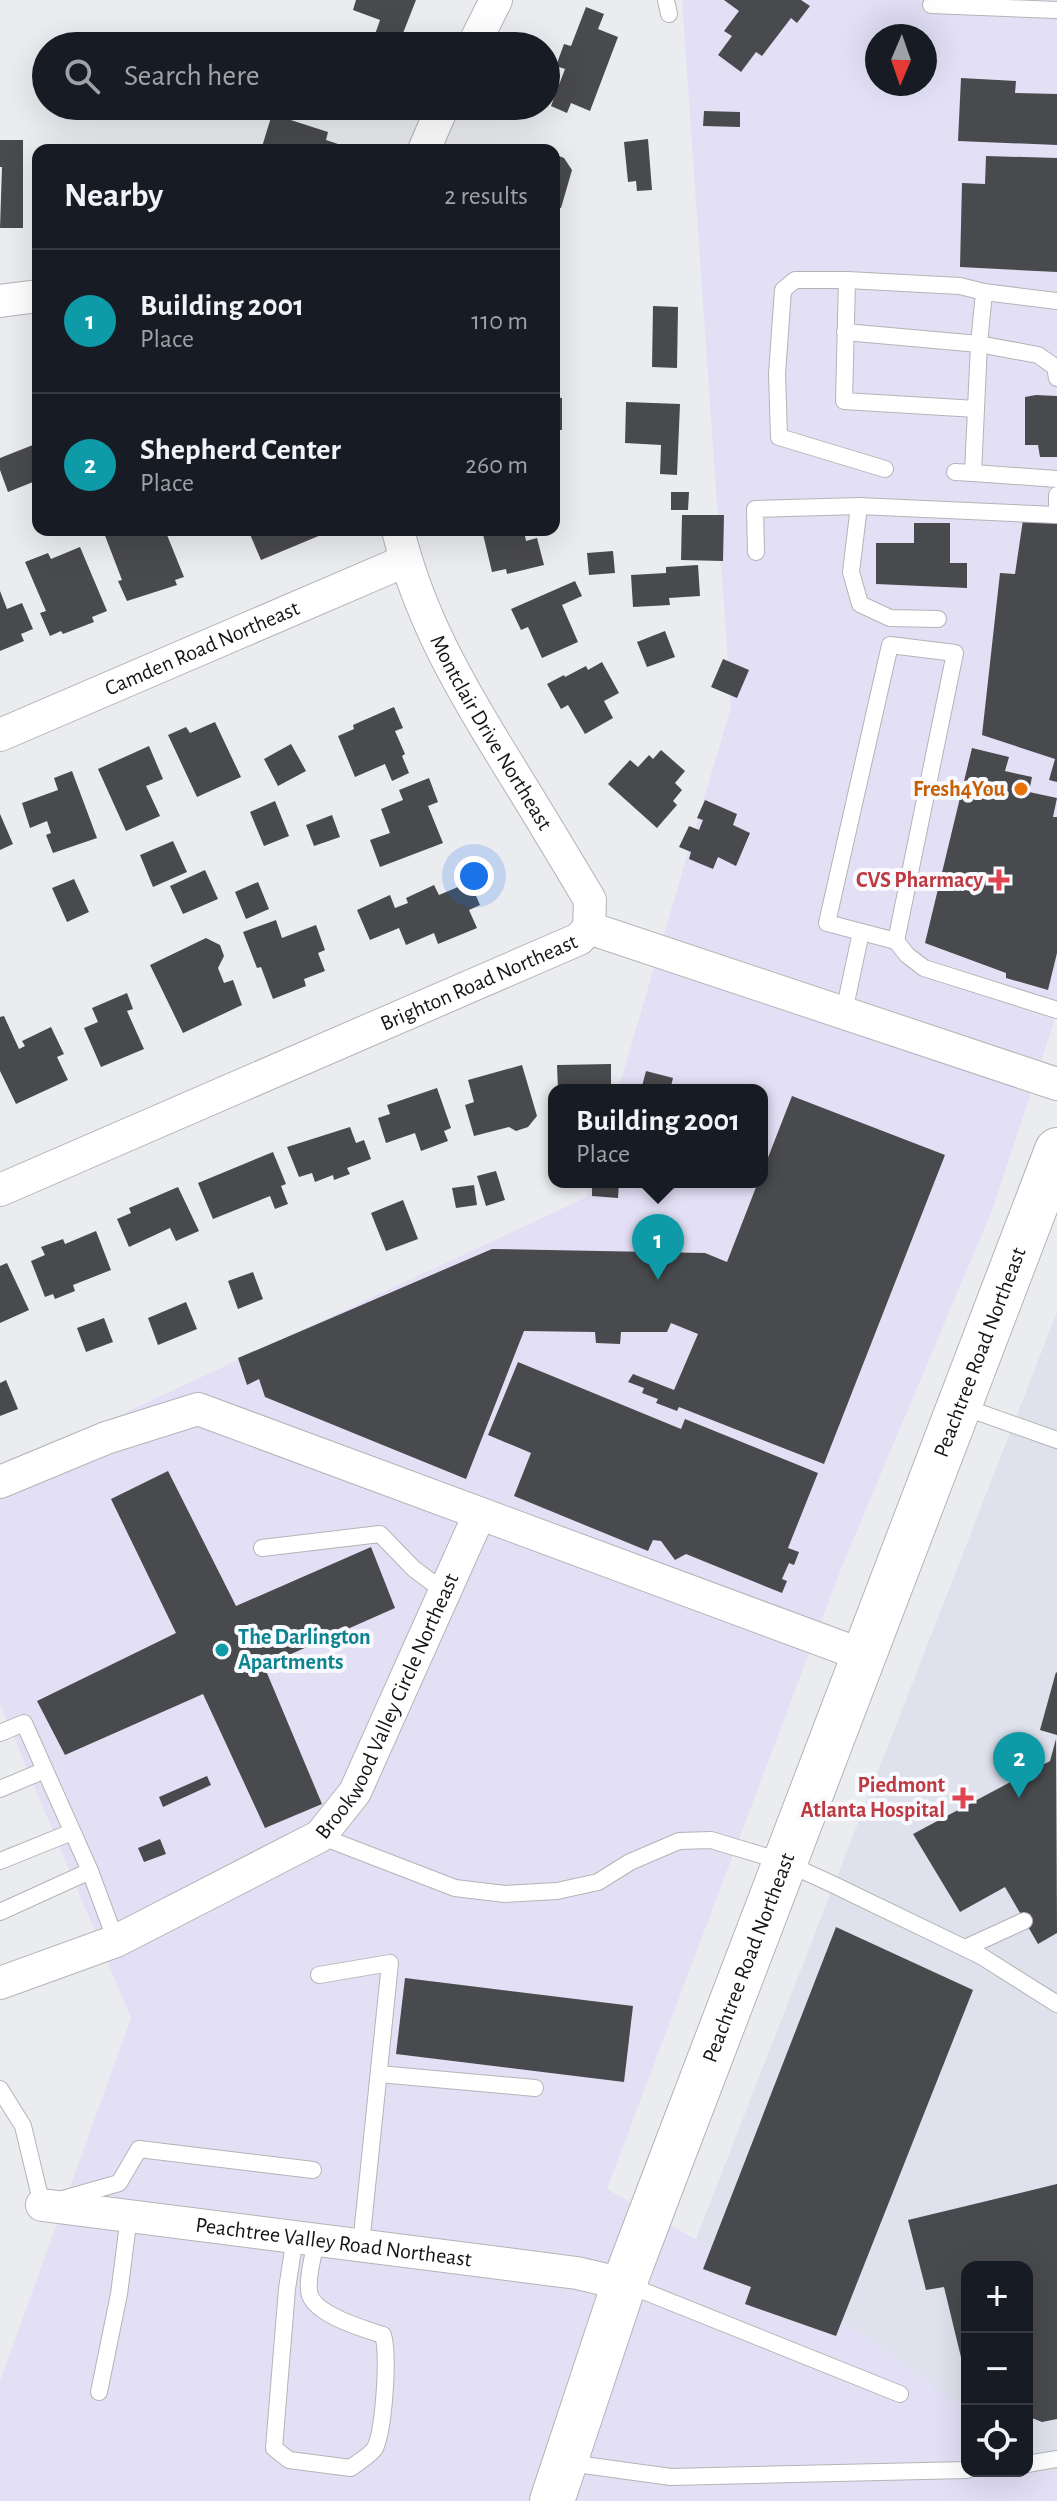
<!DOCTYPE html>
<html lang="en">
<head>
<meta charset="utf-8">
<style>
	body { margin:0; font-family:"Alegreya Sans",sans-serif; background:#20242c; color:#f1f3f6 }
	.controls { position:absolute; right:24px; bottom:24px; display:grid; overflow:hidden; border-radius:16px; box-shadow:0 8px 32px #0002 }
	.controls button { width:72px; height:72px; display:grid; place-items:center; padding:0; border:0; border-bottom:2px solid #363941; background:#171b24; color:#f1f3f6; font:40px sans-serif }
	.compass { position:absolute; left:865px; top:24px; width:72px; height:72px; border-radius:50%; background:#171b24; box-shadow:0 8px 32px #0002; rotate:182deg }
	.you { position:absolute; left:474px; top:876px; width:28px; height:28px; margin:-20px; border:6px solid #fff; border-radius:50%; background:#1a73e8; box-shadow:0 0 0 12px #1a73e833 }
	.badge { display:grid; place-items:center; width:52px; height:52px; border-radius:50%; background:#cc94bc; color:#fff; font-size:26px; font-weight:700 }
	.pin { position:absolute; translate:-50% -66px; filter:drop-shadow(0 2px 4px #0008) }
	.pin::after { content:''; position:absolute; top:42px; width:28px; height:24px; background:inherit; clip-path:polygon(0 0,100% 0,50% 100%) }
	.popup { position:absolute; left:548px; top:1084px; width:220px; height:104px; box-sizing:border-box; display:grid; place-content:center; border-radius:16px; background:#171b24; filter:drop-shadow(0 2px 6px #0005); font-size:26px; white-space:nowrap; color:#9ea1a6 }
	.popup b { font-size:30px; color:#f1f3f6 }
	.popup::after { content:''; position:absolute; left:50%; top:100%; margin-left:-16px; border:16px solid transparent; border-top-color:#171b24 }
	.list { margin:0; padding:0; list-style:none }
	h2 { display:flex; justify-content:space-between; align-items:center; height:104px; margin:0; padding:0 32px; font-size:34px }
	h2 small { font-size:26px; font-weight:400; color:#9ea1a6 }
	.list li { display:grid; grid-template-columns:52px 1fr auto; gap:24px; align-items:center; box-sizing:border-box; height:144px; padding:0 32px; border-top:2px solid #363941 }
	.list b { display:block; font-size:30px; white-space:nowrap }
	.list p { margin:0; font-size:26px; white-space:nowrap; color:#9ea1a6 }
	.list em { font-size:26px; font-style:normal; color:#9ea1a6 }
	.icon { flex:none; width:44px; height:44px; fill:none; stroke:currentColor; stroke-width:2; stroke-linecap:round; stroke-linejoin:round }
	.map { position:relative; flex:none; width:1057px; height:2501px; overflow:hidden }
	.search { position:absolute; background:#171b24; box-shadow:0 8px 32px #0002; left:32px; top:32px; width:528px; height:88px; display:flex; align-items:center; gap:20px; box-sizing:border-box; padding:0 28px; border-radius:44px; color:#9ea1a6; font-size:30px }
	.panel { position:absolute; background:#171b24; box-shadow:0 8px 32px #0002; left:32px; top:144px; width:528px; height:392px; border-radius:16px }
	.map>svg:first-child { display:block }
	.commercial { fill:#e3e0f6; fill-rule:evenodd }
	.built { fill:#dfe1ed }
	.building { fill:#494a4d }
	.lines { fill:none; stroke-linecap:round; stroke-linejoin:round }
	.service-casing { stroke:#b3b4b7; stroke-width:18 }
	.minor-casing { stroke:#b3b4b7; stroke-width:34 }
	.trunk-casing { stroke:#b3b4b7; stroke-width:46 }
	.service { stroke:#fff; stroke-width:16 }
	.minor { stroke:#fff; stroke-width:32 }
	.trunk { stroke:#fff; stroke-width:44 }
	.food-dot { fill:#e8710a; stroke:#f9fafe; stroke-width:3 }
	.health-dot { fill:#e0444e; stroke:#f9fafe; stroke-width:3 }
	.culture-dot { fill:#0f9aa8; stroke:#f9fafe; stroke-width:3 }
	.labels { text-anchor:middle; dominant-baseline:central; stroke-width:8; stroke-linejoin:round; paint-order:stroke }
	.street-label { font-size:22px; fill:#141516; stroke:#f9fafe }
	.food-label { font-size:22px; font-weight:bold; fill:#c56008; stroke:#f9fafe; text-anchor:end }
	.health-label { font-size:22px; font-weight:bold; fill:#be3a42; stroke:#f9fafe; text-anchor:end }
	.culture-label { font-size:22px; font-weight:bold; fill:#0d838f; stroke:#f9fafe; text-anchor:start }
</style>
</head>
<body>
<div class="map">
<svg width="1057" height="2501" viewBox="0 0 1057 2501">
	<rect width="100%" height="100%" fill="#ebecf0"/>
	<path class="commercial" d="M682,0H1057V1013L993,1208L842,1566L607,2189L866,2336L967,2410V2471H1027V2455L1057,2477V2501H0V2381L131,2018L0,1704V1471L587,1197L591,1182H762V1090H618L731,707ZM877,36H925V84H877Z"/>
	<polygon class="built" points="1057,1312 1057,2477 1027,2455 1027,2267 967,2267 967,2411 866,2336 696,2239"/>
	<g class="building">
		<polygon points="356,0 416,0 398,46 371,46 380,20 353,10"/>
		<polygon points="724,0 801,0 810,6 797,23 791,18 762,56 756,52 741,72 718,55 732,36 724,31 739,11"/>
		<polygon points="586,7 604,14 598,29 618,37 590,111 571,103 567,113 551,106 565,69 556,66 564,44 571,46"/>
		<polygon points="961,78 1016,81 1015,93 1057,94 1057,145 958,141"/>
		<polygon points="704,111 740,112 740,127 703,126"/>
		<polygon points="272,114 328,132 326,140 338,144 336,150 261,150"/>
		<polygon points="648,139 652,190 637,191 636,181 628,182 624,142"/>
		<polygon points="0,140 23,140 23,228 0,228 2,167 0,167"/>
		<polygon points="554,154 564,158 572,170 561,208 554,206"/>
		<polygon points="986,156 1057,158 1057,272 960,267 962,183 985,184"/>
		<polygon points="653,306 678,307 677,368 652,367"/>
		<polygon points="1036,395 1057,396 1057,457 1040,457 1038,445 1025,445 1025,397"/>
		<polygon points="554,397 562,398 562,430 554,430"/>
		<polygon points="626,402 680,404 677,475 660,474 661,445 625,443"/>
		<polygon points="38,443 38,480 8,492 0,470 0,458"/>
		<polygon points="671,492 689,492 688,510 671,510"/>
		<polygon points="682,515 724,515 723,561 681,560"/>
		<polygon points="1023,520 1057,521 1057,782 1049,780 1055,759 982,735 1000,573 1015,574"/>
		<polygon points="914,523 950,523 950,563 967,563 967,588 876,584 876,543 914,543"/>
		<polygon points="111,530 165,530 184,577 175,580 177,585 127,601 118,581 122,580 104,533"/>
		<polygon points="254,530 333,530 261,560 249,532"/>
		<polygon points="482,530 518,530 519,533 524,531 526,541 537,538 544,565 507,574 506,569 492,572"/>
		<polygon points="80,547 107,611 92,617 94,622 63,634 61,631 50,636 40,613 46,611 25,562 48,553 51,559"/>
		<polygon points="613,551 615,573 589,575 587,553"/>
		<polygon points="698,565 700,596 669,598 670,605 633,607 631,575 666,573 666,567"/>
		<polygon points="575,581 582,596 562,605 578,642 542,658 528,627 521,630 511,609"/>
		<polygon points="0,591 7,609 22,603 33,629 21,634 24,641 0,651"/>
		<polygon points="665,631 675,657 647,667 637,642"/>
		<polygon points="723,659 749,670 737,698 711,687"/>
		<polygon points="602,662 619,693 604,701 613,718 585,734 568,705 561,709 547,684 564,675 565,677 586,666 588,670"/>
		<polygon points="394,707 403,728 395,731 405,754 402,756 409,773 392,781 385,764 355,777 338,736 354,729 353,725"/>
		<polygon points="215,722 241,777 197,797 168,735 186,727 190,733"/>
		<polygon points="291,744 306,771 278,786 264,759"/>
		<polygon points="149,746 163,779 146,786 160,816 126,831 98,769"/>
		<polygon points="972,748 1009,757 1005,771 1032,777 1029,792 1057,798 1053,817 1057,817 1057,953 1048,990 1006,978 1006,973 925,943"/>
		<polygon points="661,750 685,771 675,783 682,790 673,801 677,805 657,828 608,784 630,760 638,767 649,755 653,759"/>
		<polygon points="72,771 97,838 53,853 46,835 51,833 47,821 30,828 22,803 58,790 54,778"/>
		<polygon points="429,778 438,802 428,806 443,843 380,867 370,840 390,833 381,809 403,800 399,790"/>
		<polygon points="705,800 737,814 733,825 750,833 736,866 718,857 713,869 689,859 691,852 679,847 689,826 699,830 703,820 697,818"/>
		<polygon points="275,801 289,836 264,846 250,812"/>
		<polygon points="0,814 13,844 0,850"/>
		<polygon points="332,815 340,837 314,846 306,825"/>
		<polygon points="173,841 187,872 153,887 140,855"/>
		<polygon points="205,870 218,899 183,914 170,886"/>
		<polygon points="74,879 89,912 67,922 52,888"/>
		<polygon points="258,882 269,909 246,919 235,892"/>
		<polygon points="470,882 480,905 469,910 477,928 438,944 434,933 406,945 399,928 370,940 357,910 390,895 395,908 408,903 406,898 434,885 439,895"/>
		<polygon points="276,920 282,938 316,925 325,950 318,953 325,971 304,979 306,986 273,999 261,967 257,968 243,932"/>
		<polygon points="206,938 220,945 224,956 218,968 224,983 233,980 242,1005 183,1033 150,965"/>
		<polygon points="127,993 133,1009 127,1011 144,1049 101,1067 84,1028 98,1022 92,1008"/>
		<polygon points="4,1016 19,1049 25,1046 22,1041 51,1027 64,1054 57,1057 68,1080 16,1104 0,1071 0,1017"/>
		<polygon points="611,1064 611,1090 558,1090 557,1065"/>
		<polygon points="522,1065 537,1116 528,1127 516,1131 509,1127 474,1136 465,1105 474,1102 468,1080"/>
		<polygon points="646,1071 673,1078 670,1090 641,1090"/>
		<polygon points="437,1088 451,1128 444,1131 448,1141 421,1151 415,1133 386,1143 378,1118 390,1114 387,1105"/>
		<polygon points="792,1096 945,1155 824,1464 679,1407 677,1411 656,1403 658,1399 642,1393 644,1388 628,1382 633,1374 674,1390 698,1334 671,1323 667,1332 621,1332 620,1344 596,1343 595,1332 524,1331 466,1479 265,1397 259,1379 247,1385 238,1358 492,1249 705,1253 727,1262 758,1182 762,1182 762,1173"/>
		<polygon points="350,1127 356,1143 364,1140 371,1159 347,1168 350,1174 334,1180 333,1175 315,1182 312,1173 299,1177 287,1147"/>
		<polygon points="273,1152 286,1184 281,1186 288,1204 275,1209 270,1196 213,1219 198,1183"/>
		<polygon points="496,1171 505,1200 486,1206 477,1176"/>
		<polygon points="592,1182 619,1182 618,1198 592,1196"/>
		<polygon points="474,1185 477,1205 456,1208 452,1188"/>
		<polygon points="178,1187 199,1231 176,1241 170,1228 129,1247 117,1219 131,1213 129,1208"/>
		<polygon points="403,1200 418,1239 386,1251 371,1213"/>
		<polygon points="96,1231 111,1270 73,1285 75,1291 55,1299 53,1294 45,1297 31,1261 45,1255 41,1247 63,1239 65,1244"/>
		<polygon points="7,1263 29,1310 0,1323 0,1266"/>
		<polygon points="253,1272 263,1299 238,1309 228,1281"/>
		<polygon points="186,1302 197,1329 158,1345 148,1318"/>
		<polygon points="104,1318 113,1342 86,1352 77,1328"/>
		<polygon points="518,1362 681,1429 685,1419 818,1473 788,1548 799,1552 794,1565 789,1563 782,1579 787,1581 782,1593 686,1554 675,1560 661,1541 653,1540 648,1551 514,1496 531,1453 488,1435"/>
		<polygon points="6,1380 18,1409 0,1416 0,1383"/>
		<polygon points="168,1471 236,1606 371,1547 395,1608 264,1666 322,1804 265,1828 203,1694 65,1755 37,1701 176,1633 111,1499"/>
		<polygon points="1056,1672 1057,1673 1057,1735 1040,1730"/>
		<polygon points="1056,1739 1057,1933 1038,1944 1005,1887 960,1912 913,1834 1050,1761"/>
		<polygon points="207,1776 211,1785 163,1807 159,1797"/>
		<polygon points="160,1839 166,1854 144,1862 138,1848"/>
		<polygon points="836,1927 973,1990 836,2336 745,2304 751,2287 703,2269"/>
		<polygon points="405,1978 633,2006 624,2082 396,2054"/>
		<polygon points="1057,2184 1057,2419 1042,2422 1027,2416 1027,2267 967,2267 966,2378 944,2287 926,2290 908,2220"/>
	</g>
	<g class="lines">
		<g class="service-casing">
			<g id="service">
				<polyline points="666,0 669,14"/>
				<polyline points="931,5 1057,10"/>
				<polyline points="984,292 1057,301"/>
				<polyline points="845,332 979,344 976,409 844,401 847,280"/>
				<polyline points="885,469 779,437 777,374 783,290 795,280 847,280 960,286 984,292 979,344 1038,355 1055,367 1057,378"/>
				<polyline points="955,472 973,473 976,409"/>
				<polyline points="973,473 1057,479"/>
				<polyline points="1057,495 1057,515"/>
				<polyline points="859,506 851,572 860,604 890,618 938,619"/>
				<polyline points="756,552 755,509 859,506 1056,515"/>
				<polygon points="890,645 955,653 896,941 827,923"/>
				<polyline points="896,941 907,955 924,968 1057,1010"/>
				<polyline points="844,1012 861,932"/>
				<polyline points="961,1406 1057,1440"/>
				<polyline points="262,1548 380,1534 414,1569 445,1592"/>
				<polyline points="0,1733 24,1723 90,1871 116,1941"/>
				<polyline points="0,1789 45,1770"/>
				<polyline points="320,1836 455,1888 505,1894 557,1891 598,1882 630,1862 679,1841 711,1840 784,1862 830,1883 981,1956 1057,2004"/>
				<polyline points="0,1861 72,1832"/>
				<polyline points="0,1912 90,1871"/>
				<polyline points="965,1948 1024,1921"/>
				<polyline points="319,1975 390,1963 361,2245"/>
				<polyline points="379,2074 535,2088"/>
				<polyline points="0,2089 23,2126 42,2205 119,2183 139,2149 313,2170"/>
				<path d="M295,2237L287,2289L274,2448L289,2460L351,2468C358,2462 371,2455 375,2448C384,2430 389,2355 383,2335C364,2329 311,2314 309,2291C307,2275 314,2255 316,2240"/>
				<polyline points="626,2284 900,2394"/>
				<polyline points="99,2392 119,2294 129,2216"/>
				<polyline points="569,2463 671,2477 967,2470"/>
				<polyline points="1027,2464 1057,2459"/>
			</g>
		</g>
		<g class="minor-casing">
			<g id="minor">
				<polyline points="473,46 496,0"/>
				<polyline points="424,150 443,106"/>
				<polyline points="0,301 38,296"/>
				<path id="s1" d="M398,530C418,614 459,685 504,758C533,805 562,853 590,900L589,928"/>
				<path id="s2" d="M0,735L405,561"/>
				<path id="s3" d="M0,1190L579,939L589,928L1057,1084"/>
				<polyline points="0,1482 106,1438 198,1409 862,1655"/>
				<path id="s4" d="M0,1983L116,1941L320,1836L355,1792L479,1515"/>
				<path id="s5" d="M42,2205L577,2273L624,2284"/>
			</g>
		</g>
		<g class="trunk-casing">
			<g id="trunk">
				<path id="s6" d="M552,2501L624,2284L665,2176L1057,1150"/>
			</g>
		</g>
		<use href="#service" class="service"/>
		<use href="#minor" class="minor"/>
		<use href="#trunk" class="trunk"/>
	</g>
	<circle class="food-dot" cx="1021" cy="789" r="8"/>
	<g class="health-dot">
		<path d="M995 868h8v8h8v8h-8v8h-8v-8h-8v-8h8z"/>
		<path d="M959 1786h8v8h8v8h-8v8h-8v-8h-8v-8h8z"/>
	</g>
	<circle class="culture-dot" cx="222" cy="1650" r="8"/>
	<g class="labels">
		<g class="street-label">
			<text stroke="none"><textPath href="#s2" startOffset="220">Camden Road Northeast</textPath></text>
			<text stroke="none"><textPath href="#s1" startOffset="224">Montclair Drive Northeast</textPath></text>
			<text stroke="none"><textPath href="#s3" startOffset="522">Brighton Road Northeast</textPath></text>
			<text stroke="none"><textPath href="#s6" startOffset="1226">Peachtree Road Northeast</textPath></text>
			<text stroke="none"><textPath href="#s4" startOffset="500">Brookwood Valley Circle Northeast</textPath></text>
			<text stroke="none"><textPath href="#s6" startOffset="578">Peachtree Road Northeast</textPath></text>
			<text stroke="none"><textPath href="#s5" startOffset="294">Peachtree Valley Road Northeast</textPath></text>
		</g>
		<g class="food-label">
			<text x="1005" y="789">Fresh4You</text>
		</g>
		<g class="health-label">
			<text x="983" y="880">CVS Pharmacy</text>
			<text x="945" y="1785">Piedmont<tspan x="945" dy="25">Atlanta Hospital</tspan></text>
		</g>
		<g class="culture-label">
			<text x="238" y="1637">The Darlington<tspan x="238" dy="25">Apartments</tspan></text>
		</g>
	</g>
</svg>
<div class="controls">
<button>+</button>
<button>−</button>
<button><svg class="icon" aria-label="locate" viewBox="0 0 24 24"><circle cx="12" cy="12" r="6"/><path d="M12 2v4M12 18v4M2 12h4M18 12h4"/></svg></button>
</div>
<svg class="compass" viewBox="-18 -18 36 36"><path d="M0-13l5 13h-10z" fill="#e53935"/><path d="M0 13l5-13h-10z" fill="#9ea1a6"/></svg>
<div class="you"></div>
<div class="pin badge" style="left:658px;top:1280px;background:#0f9aa8">1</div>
<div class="popup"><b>Building 2001</b>Place</div>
<div class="pin badge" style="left:1019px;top:1798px;background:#0f9aa8">2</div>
<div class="search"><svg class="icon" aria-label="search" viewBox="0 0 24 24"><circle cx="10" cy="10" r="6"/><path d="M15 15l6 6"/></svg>Search here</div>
<section class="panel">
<h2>Nearby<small>2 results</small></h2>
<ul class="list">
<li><span class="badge" style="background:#0f9aa8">1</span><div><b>Building 2001</b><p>Place</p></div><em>110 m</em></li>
<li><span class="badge" style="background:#0f9aa8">2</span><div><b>Shepherd Center</b><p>Place</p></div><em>260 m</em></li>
</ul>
</section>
</div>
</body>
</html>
